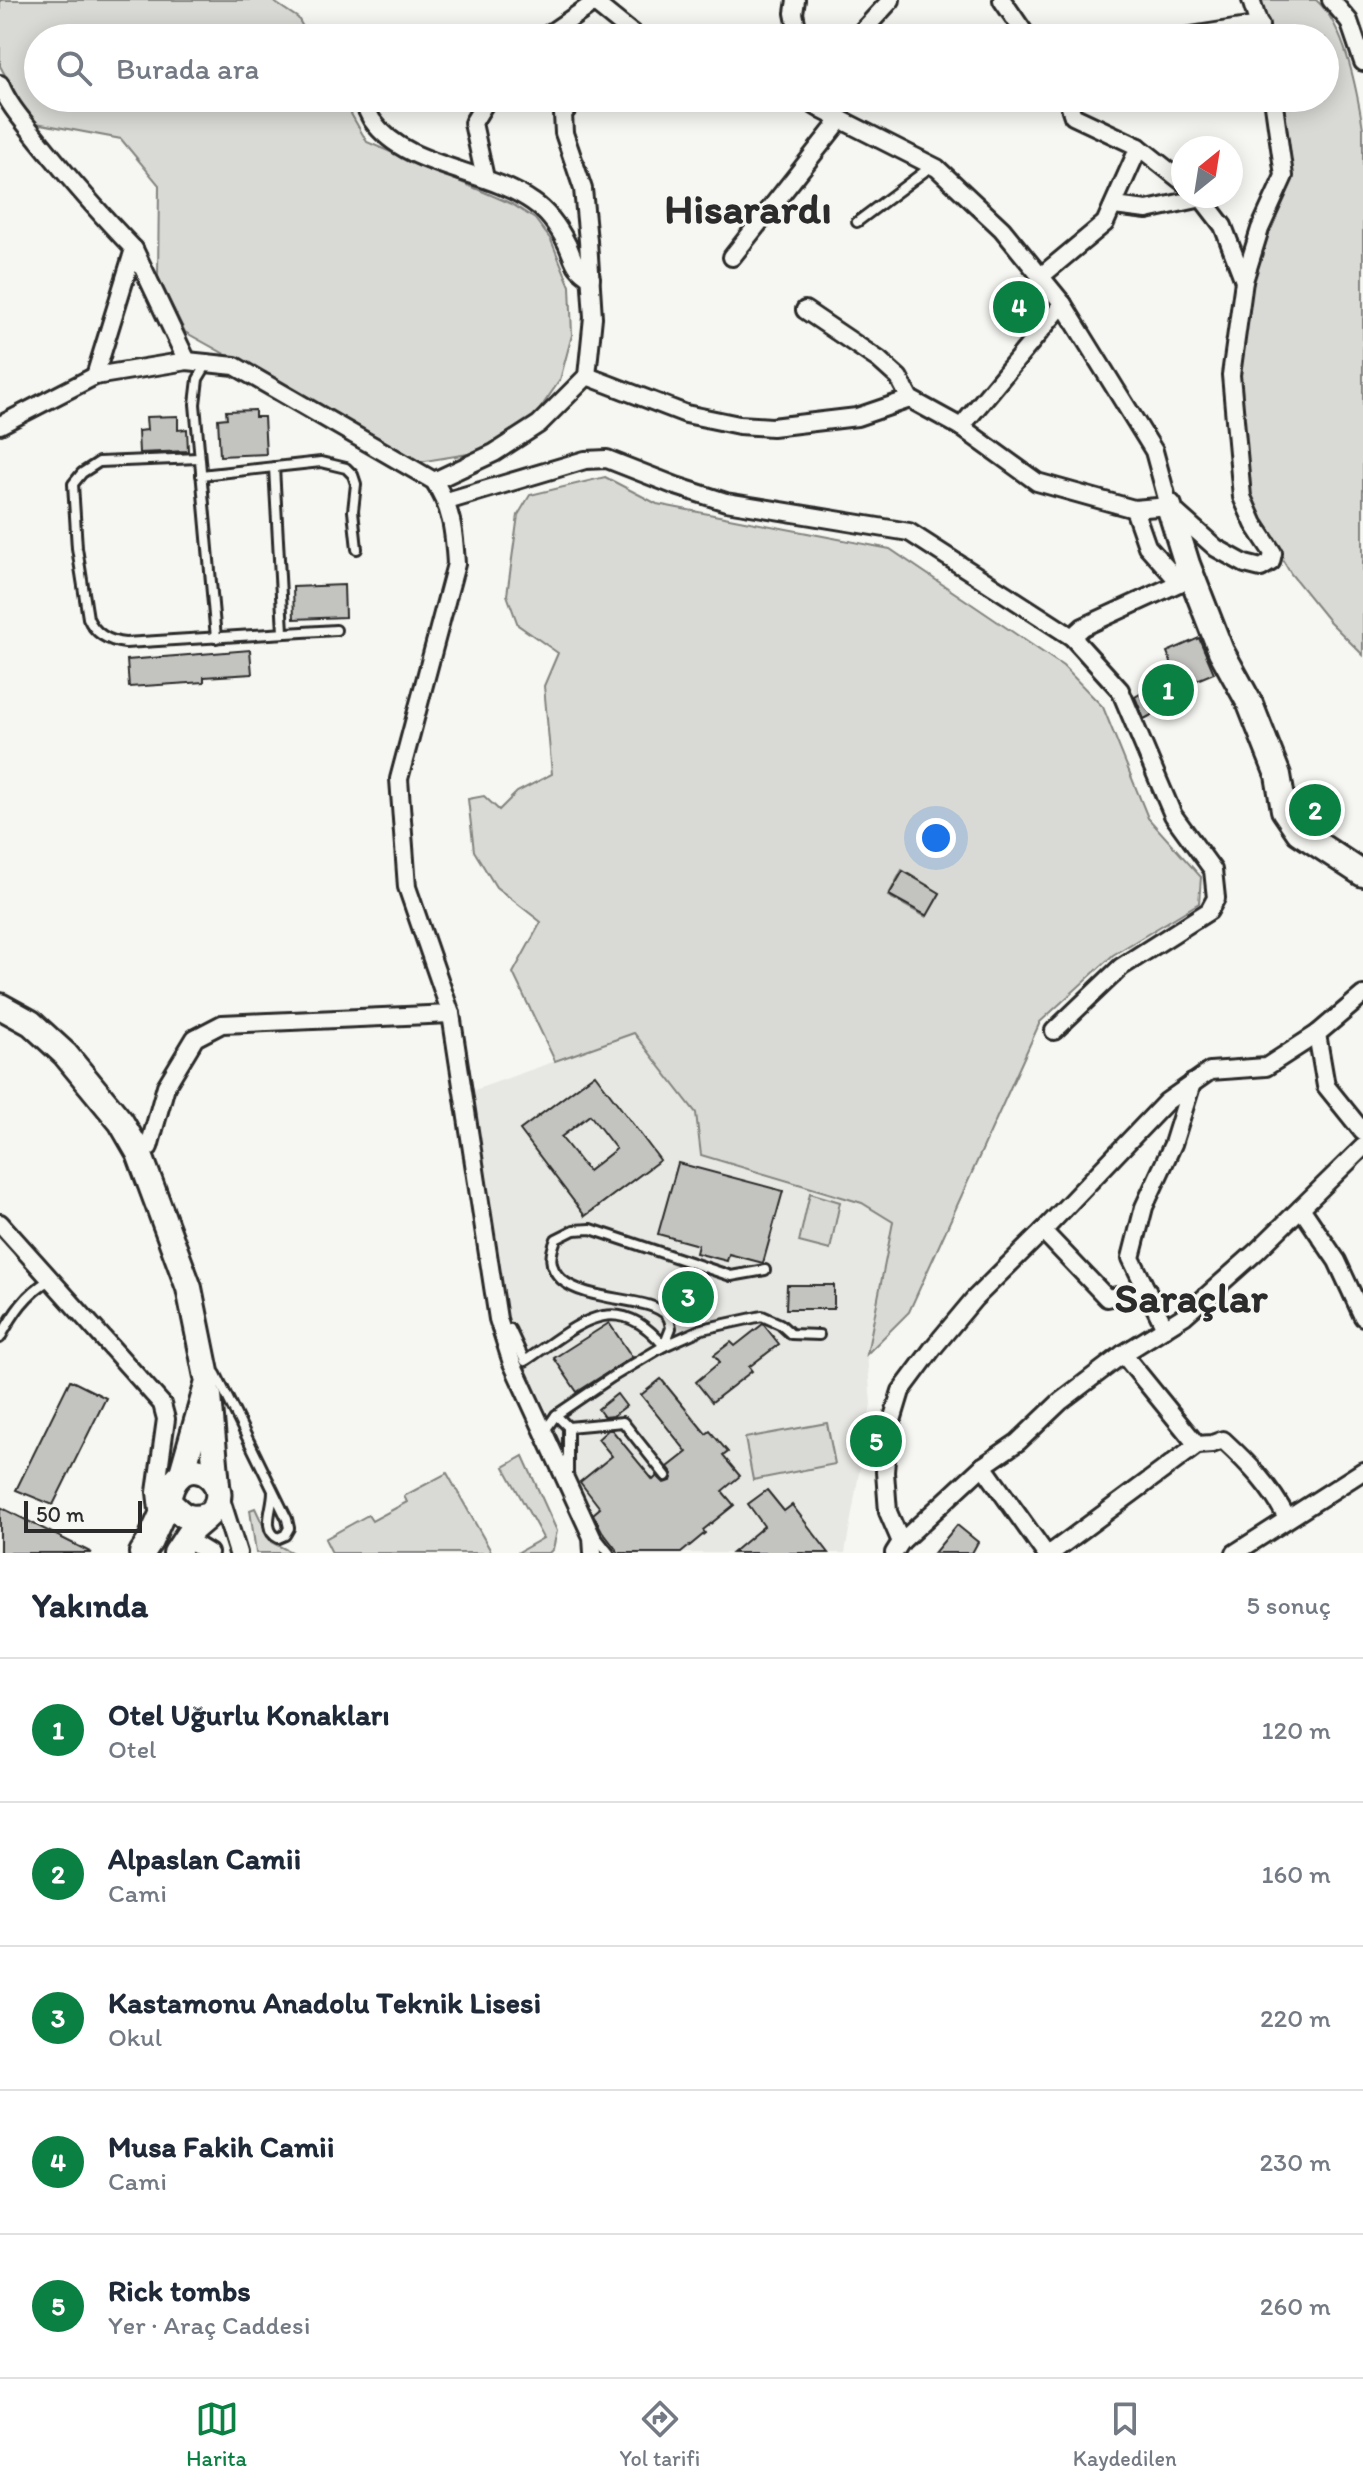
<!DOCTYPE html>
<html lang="tr">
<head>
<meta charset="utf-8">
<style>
	body { margin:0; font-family:Itim,sans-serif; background:#f6f6f7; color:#1f2937 }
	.compass { position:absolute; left:1171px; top:136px; width:72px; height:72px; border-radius:50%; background:#fff; box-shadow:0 4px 20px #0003; rotate:30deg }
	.scale { position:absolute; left:24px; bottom:20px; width:118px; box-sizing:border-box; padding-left:8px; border:4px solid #2b2b2b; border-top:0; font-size:22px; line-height:28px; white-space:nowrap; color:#2b2b2b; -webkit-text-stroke:6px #f6f6f2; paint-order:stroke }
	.you { position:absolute; left:936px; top:838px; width:28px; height:28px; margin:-20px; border:6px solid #fff; border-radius:50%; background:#1a73e8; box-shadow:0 0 0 12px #1a73e833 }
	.badge { display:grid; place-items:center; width:52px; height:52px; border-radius:50%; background:#0b8043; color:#fff; font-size:26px; font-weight:700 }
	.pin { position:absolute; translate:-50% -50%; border:4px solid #fff; box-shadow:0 2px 8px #0006 }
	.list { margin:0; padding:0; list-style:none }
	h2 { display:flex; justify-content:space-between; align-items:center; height:104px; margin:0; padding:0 32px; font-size:34px }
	h2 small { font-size:26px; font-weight:400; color:#747a83 }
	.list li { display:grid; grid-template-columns:52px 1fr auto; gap:24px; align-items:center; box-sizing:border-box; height:144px; padding:0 32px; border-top:2px solid #e0e1e3 }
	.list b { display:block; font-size:30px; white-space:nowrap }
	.list p { margin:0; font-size:26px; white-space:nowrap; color:#747a83 }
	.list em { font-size:26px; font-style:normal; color:#747a83 }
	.icon { flex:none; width:44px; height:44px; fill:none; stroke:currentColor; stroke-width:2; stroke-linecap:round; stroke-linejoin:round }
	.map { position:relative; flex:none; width:1363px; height:1553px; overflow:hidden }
	.search { position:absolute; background:#fff; box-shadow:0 4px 20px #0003; left:24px; right:24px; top:24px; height:88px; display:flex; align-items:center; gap:20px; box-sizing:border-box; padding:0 28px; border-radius:44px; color:#747a83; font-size:30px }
	.sheet { height:824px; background:#fff }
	nav { display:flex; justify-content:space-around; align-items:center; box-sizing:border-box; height:112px; border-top:2px solid #e0e1e3; background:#fff; font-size:22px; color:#747a83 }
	nav a { display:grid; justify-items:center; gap:4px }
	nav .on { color:#0b8043 }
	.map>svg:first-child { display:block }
	.built { fill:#e7e7e3 }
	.green { fill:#d9d9d5; stroke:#828280; stroke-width:2; fill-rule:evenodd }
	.building { fill:#c3c3c0; stroke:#2b2b2b; stroke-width:2; fill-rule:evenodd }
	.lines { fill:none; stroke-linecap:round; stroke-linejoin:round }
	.lane-casing { stroke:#2b2b2b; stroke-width:14 }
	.street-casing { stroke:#2b2b2b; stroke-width:22 }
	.secondary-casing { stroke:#2b2b2b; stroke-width:30 }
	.lane { stroke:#f6f6f2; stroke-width:8 }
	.street { stroke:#f6f6f2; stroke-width:16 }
	.secondary { stroke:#f6f6f2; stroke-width:24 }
	.labels { text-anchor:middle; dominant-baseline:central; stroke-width:6; stroke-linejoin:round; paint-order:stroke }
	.district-label { font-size:42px; font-weight:bold; fill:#2b2b2b; stroke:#f6f6f2 }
</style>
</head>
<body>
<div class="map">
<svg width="1363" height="1553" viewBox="0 0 1363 1553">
	<rect width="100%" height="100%" fill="#f6f6f2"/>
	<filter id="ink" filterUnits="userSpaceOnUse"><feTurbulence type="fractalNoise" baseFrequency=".0125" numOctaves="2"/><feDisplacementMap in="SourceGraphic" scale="16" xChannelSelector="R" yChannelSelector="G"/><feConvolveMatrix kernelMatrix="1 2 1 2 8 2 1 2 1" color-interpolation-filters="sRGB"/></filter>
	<g filter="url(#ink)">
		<polygon class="built" points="634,1033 697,1113 702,1155 862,1203 893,1222 867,1354 871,1404 845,1553 602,1553 552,1421 500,1317 469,1092"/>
		<g class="green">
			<polygon points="0,0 271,0 298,18 309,38 38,38 38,98 342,98 367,142 512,204 535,219 551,240 570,286 572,335 560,380 535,416 495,445 474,453 419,462 185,332 158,277 159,185 121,139 31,122 0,66"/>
			<path d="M1262,0H1316C1345,25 1357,91 1363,128V655L1329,621L1291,574L1252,509L1235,442L1233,398L1245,298L1280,190L1277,98H1325V38H1268Z"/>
			<path d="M605,477L657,504L890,549L1063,666L1103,707L1148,818L1201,877L1199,903L1113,955L1040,1022L909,1312L867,1354L893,1222L862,1203L701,1155L696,1113L634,1033L555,1061L513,973L541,922L496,887L474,851L468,799L484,796L499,810L517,792L552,774L544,686L558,653L518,625L507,595L518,515L530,495ZM902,870L940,893L926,917L888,896Z"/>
			<polygon points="810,1193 840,1202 830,1250 799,1242"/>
			<polygon points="827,1423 835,1464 753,1480 745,1438"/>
			<polygon points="523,1456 557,1531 553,1549 549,1553 517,1553 543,1538 504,1467"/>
			<polygon points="447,1473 492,1553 332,1553 325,1539 368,1515 372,1521 407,1502 404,1496"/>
			<polygon points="255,1508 271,1542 293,1553 256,1553 250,1510"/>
		</g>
		<g class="building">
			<polygon points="1018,279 1044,299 1019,334 993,316"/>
			<polygon points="255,410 255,417 264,417 266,454 220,456 218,419 227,418 226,411"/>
			<polygon points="178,416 178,430 187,429 188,451 139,453 138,431 147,430 146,417"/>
			<polygon points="344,585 345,617 294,619 293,587"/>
			<polygon points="1199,638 1214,673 1180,687 1186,697 1144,719 1135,697 1154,686 1150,679 1173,667 1167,652"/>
			<polygon points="250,650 252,674 204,677 204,682 129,687 127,660"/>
			<polygon points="1314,793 1331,807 1316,825 1310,821 1301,809"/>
			<polygon points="903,871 940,893 927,916 889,895"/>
			<path d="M595,1074L660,1160L585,1216L520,1130ZM590,1115L616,1149L588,1171L561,1137Z"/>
			<polygon points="678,1163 783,1191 763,1263 729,1254 727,1261 696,1253 698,1245 658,1234"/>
			<polygon points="787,1285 834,1285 834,1309 786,1309"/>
			<polygon points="609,1323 632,1357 577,1392 554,1358"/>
			<polygon points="763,1324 779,1344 749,1367 752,1371 712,1402 696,1382 720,1362 714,1355 731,1342 735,1346"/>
			<polygon points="661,1379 706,1434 710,1431 728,1452 723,1456 740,1476 722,1491 734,1505 703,1530 705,1533 681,1553 619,1553 602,1531 593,1514 600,1508 580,1482 612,1456 598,1439 608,1430 612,1430 653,1480 657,1476 664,1483 671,1481 673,1474 668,1467 687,1452 641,1395"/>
			<polygon points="70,1380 106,1398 53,1505 16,1490"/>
			<polygon points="617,1394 626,1406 613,1416 604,1417 598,1409"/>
			<polygon points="767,1490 784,1511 792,1505 829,1553 732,1553 764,1526 748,1504"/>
			<polygon points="0,1507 92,1553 0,1553"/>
			<polygon points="957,1525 978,1542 972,1553 934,1553"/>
		</g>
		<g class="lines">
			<g class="lane-casing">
				<g id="lane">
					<polyline points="857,222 933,165"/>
					<polyline points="207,364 198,379 195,404 216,638"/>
					<path d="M199,458L99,462L82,473L73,484L77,548L88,618C95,634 108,641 125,643L336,630"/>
					<polyline points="274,467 283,632"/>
					<polyline points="201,475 321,462 346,468 353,475 356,484 353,511 357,549"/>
					<path d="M510,1329L525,1361C575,1328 614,1285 664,1346L671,1328C670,1324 670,1319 667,1316C653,1296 587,1303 561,1279C548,1266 550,1255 556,1239L574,1230L591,1229L731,1276L765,1270"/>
					<path d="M0,1338C13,1314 26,1293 50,1280"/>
					<path d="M216,1374L287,1519L289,1528L285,1535L278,1538C261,1529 273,1509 273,1491"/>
					<polyline points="556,1415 568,1427 623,1422 666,1476"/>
					<polyline points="544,1432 556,1415 612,1377 664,1346 702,1329 762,1316 780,1324 791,1334 819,1335"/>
					<polyline points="568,1474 568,1427"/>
					<polyline points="594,1534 609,1553"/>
				</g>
			</g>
			<g class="street-casing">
				<g id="street">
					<polyline points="591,0 638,38"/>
					<polyline points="796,0 794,13 799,38"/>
					<polyline points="1002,0 1028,38"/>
					<polyline points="1251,0 1263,38"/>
					<polyline points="1331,0 1349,21 1363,62"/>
					<polyline points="543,38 594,3"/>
					<polyline points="856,38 891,0"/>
					<polyline points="1178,38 1260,25"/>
					<path d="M0,84C8,105 25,123 39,141C69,178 100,214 134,249L95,376"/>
					<path d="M361,98C365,105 368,113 372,120C406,169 485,168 533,202C548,212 559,228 567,244C575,261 573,267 591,278"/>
					<polyline points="794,98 809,102 822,110 937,168 1002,229 1063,304 1154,451 1169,506 1216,548 1245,564 1261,568 1271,562 1273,553 1254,524 1242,497 1231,375 1244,281 1260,229 1284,176 1273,98"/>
					<polyline points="1067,98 1073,116 1139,147 1183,182"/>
					<polyline points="485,178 473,123 488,98"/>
					<polyline points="1200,196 1223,226 1244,281"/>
					<polyline points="1114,206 1147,210 1202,198"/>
					<polyline points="134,249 187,361"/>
					<polyline points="732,257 841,119"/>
					<polyline points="1040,277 1105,223 1139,147"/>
					<polyline points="805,310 879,360 899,378 910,399 961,427 1037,482 1134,509 1169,506"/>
					<polyline points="587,376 686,414 739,425 772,427 857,417 910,399"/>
					<path d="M0,425L95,376L187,361L235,366L434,481C452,509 454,531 456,564L399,779L407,887L451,1014L498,1319L512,1363L592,1537L593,1553"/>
					<polyline points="961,427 1063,304"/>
					<polyline points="434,481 494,453 539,424 587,376 593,317 588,241 583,189 564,133 563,114 576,98"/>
					<polyline points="447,501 585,460 607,459 676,486 726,502 909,532 1072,637 1120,690 1173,815 1213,870 1216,898 1209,911 1121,967 1054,1031"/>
					<polyline points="1134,509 1147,546 1180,583"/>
					<polyline points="1072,637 1083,627 1192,577"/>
					<polyline points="1317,1034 1326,1086 1363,1132"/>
					<polyline points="139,1153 149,1147 166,1086 195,1038 222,1024 451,1014"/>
					<polyline points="1301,1208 1337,1261 1363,1317"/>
					<polyline points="0,1223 162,1404 166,1419 156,1492 159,1519"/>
					<polyline points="1043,1231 1107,1298 1147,1290"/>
					<polyline points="1165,1328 1131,1258 1144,1207 1173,1144 1192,1083"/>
					<path d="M1123,1354L1197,1445L1212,1444L1223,1440C1249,1464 1271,1487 1287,1518"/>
					<polyline points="983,1466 1045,1553"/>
					<polyline points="219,1493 238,1553"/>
					<polyline points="190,1532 191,1542 209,1553"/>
					<polyline points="901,1542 888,1512 885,1472 888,1434 901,1391 933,1348 974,1299 1043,1231 1166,1102 1210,1071 1266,1067 1317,1034 1363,995"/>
					<polyline points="894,1553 901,1542 983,1466 1018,1442 1061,1401 1123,1354 1184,1316 1257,1251 1363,1147"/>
					<polyline points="1051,1553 1197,1445"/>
					<polyline points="1235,1553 1363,1471"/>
				</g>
			</g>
			<g class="secondary-casing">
				<g id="secondary">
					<polyline points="1169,506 1187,564 1221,651 1250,704 1278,775 1284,810 1299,832 1363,874"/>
					<polyline points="0,1006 31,1023 65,1054 121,1122 139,1153 189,1288 208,1382 182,1473"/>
					<polyline points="209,1396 217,1485"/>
					<polyline points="142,1553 150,1541 168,1501"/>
					<path d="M176,1553C181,1546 185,1539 190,1532C198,1523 211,1516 216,1505C230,1475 177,1446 168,1501C180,1513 187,1522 205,1516"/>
				</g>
			</g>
			<use href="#lane" class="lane"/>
			<use href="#street" class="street"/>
			<use href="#secondary" class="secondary"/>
		</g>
	</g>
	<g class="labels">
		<g class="district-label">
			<text x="748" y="208">Hisarardı</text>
			<text x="1191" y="1297">Saraçlar</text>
		</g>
	</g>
</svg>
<svg class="compass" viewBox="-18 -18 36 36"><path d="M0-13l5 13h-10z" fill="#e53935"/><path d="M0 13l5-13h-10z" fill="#747a83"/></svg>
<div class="scale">50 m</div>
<div class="you"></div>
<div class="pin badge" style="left:1168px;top:690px">1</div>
<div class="pin badge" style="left:1315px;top:810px">2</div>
<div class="pin badge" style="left:688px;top:1297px">3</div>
<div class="pin badge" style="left:1019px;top:307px">4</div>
<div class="pin badge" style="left:876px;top:1441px">5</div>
<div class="search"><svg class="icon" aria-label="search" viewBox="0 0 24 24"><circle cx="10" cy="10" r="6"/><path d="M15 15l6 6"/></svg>Burada ara</div>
</div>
<section class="sheet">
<h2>Yakında<small>5 sonuç</small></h2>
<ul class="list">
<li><span class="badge">1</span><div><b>Otel Uğurlu Konakları</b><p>Otel</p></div><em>120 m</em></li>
<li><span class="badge">2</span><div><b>Alpaslan Camii</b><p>Cami</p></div><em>160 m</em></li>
<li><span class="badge">3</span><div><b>Kastamonu Anadolu Teknik Lisesi</b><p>Okul</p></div><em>220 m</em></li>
<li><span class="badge">4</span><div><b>Musa Fakih Camii</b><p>Cami</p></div><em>230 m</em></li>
<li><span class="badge">5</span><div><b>Rick tombs</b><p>Yer · Araç Caddesi</p></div><em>260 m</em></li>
</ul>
</section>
<nav>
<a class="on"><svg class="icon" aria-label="map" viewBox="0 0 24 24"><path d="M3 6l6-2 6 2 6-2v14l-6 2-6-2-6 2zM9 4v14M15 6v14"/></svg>Harita</a>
<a><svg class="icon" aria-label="directions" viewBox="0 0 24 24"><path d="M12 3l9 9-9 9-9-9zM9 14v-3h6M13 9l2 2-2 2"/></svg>Yol tarifi</a>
<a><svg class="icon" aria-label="saved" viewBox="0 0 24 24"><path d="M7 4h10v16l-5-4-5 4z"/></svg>Kaydedilen</a>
</nav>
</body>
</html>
